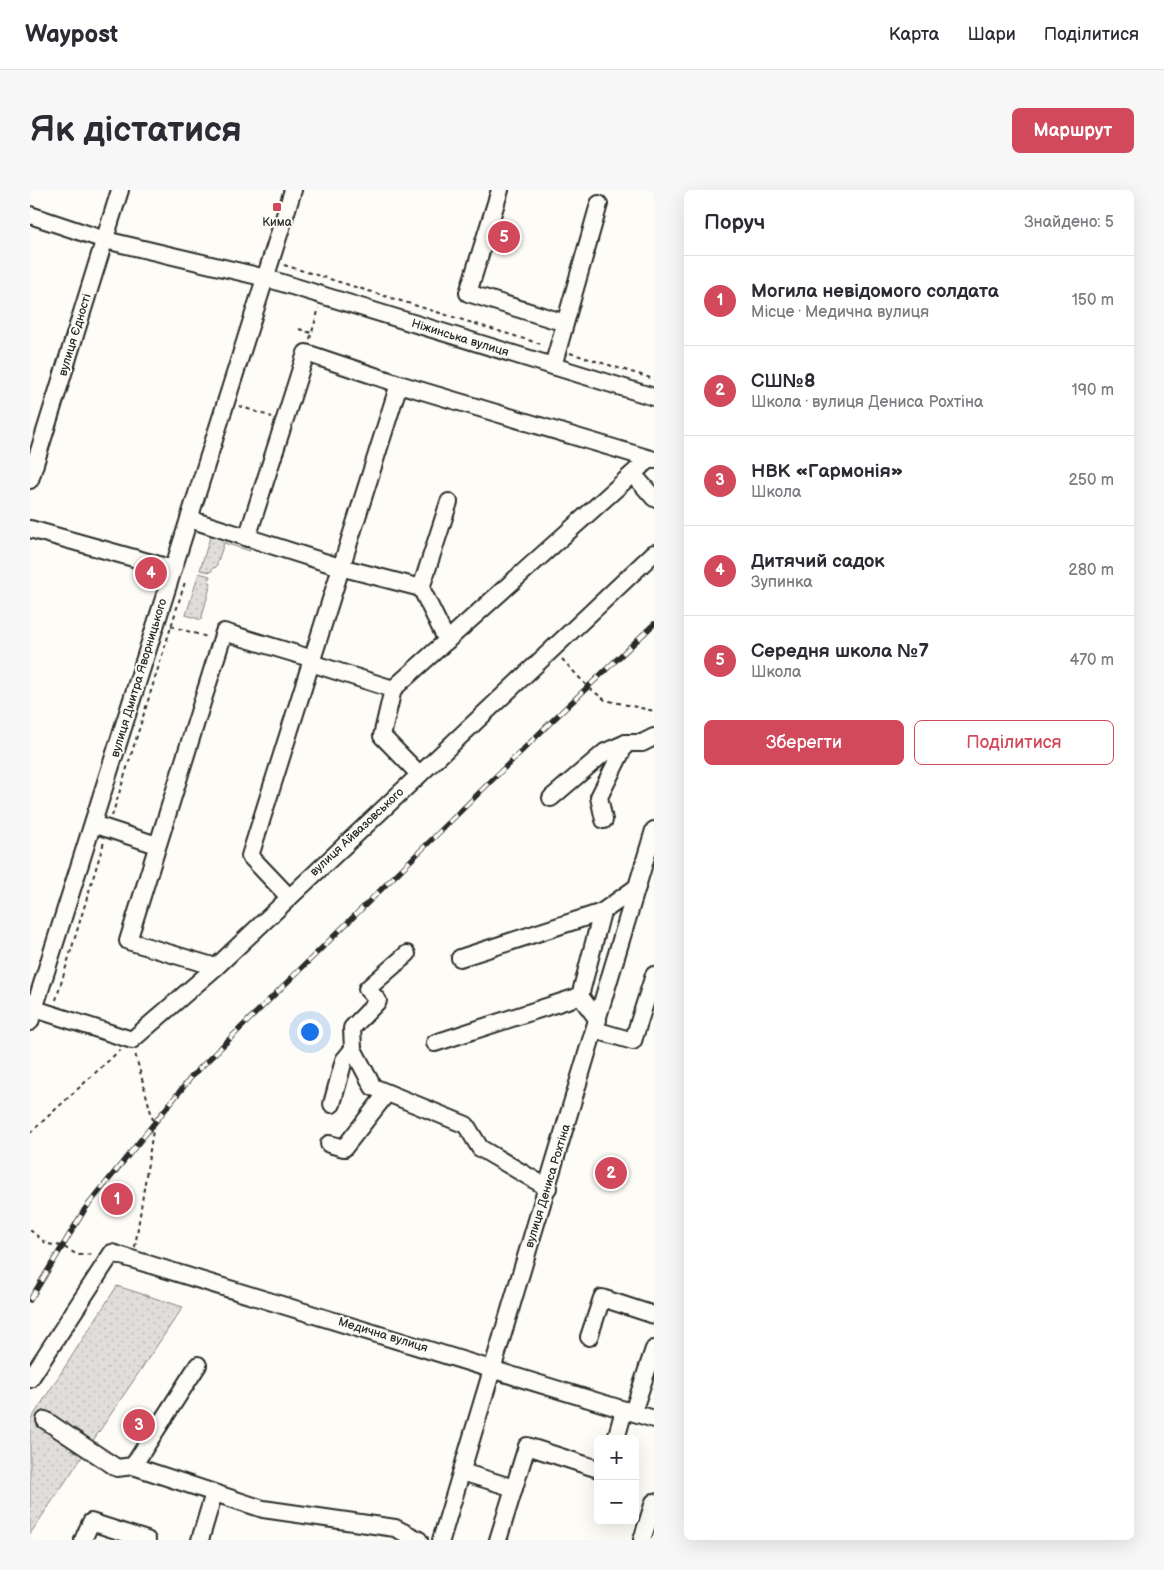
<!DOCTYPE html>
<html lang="uk">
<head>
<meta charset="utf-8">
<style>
	body { margin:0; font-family:"Balsamiq Sans",sans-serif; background:#f7f7f7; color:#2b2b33 }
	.controls { position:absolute; right:15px; bottom:15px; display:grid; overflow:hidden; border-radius:8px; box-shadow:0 5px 20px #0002 }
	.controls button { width:45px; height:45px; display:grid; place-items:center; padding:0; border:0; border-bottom:1px solid #e1e1e2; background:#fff; color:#2b2b33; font:25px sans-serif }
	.you { position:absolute; left:279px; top:841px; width:18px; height:18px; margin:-12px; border:4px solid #fff; border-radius:50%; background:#1a73e8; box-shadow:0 0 0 8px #1a73e833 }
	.badge { display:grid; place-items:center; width:32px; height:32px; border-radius:50%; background:#d1495b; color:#fff; font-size:16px; font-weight:700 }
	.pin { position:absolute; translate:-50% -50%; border:2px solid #fff; box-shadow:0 1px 5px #0006 }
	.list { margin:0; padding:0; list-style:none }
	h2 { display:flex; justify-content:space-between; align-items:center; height:65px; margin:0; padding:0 20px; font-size:21px }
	h2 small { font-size:16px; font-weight:400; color:#7c7c81 }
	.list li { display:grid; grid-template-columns:32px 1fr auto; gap:15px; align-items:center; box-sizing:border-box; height:90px; padding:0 20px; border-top:1px solid #e1e1e2 }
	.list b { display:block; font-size:19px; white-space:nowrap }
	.list p { margin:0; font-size:16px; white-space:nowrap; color:#7c7c81 }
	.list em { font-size:16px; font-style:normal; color:#7c7c81 }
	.actions { display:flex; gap:10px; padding:15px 20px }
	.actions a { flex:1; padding:11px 0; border:1px solid #d1495b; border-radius:8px; text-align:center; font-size:18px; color:#d1495b }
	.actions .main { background:#d1495b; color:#fff }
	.map { position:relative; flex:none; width:624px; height:1350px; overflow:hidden; border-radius:8px }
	header { display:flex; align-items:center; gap:30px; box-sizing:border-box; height:70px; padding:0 25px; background:#fff; border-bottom:1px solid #e1e1e2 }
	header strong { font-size:24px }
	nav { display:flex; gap:28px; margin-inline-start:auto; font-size:18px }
	.intro { display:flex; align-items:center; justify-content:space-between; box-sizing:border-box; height:120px; padding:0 30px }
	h1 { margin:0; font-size:35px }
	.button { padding:12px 22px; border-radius:8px; background:#d1495b; color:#fff; font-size:18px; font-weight:700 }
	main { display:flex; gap:30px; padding:0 30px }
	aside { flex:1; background:#fff; border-radius:8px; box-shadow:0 5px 20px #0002 }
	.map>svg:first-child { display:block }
	.grass { fill:url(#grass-dots); stroke:#858482 }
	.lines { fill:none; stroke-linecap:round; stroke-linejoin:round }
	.minor-casing { stroke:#2b2b2b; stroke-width:20 }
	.path { stroke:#2b2b2b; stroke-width:2; stroke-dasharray:4 4; stroke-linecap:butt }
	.minor { stroke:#fdfcf7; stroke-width:16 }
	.rail-casing { stroke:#2b2b2b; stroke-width:5.5 }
	.rail { stroke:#fdfcf7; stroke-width:4; stroke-dasharray:11; stroke-linecap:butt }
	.poi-dot { fill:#d1495b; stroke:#fdfcf7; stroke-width:2 }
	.labels { text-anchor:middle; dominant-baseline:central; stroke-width:4; stroke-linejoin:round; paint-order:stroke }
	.poi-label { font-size:12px; fill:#2b2b2b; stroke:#fdfcf7 }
	.street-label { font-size:12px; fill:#2b2b2b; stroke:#fdfcf7 }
</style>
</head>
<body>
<header>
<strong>Waypost</strong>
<nav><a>Карта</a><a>Шари</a><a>Поділитися</a></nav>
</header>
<div class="intro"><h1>Як дістатися</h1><a class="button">Маршрут</a></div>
<main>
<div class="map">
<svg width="624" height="1350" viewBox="0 0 624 1350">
	<defs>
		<pattern id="grass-dots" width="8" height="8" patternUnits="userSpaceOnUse" patternTransform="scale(1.25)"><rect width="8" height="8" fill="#dfdeda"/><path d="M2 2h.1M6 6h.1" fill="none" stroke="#c0bfbb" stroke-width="1.8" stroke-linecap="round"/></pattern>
	</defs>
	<rect width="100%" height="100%" fill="#fdfcf7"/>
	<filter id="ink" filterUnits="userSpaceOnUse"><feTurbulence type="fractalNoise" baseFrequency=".02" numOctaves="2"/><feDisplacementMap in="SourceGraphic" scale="10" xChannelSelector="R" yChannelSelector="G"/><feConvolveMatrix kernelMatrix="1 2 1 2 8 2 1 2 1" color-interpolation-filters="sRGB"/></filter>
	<g filter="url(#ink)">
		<g class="grass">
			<polygon points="181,344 221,356 220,361 194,353 186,377 183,378 181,382 170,380"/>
			<polygon points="169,383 180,386 178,392 181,393 171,430 156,425"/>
			<polygon points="87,1096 153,1117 0,1344 0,1231"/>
		</g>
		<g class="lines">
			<g class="minor-casing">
				<g id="minor">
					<polyline points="470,0 438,103 535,133"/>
					<polyline points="0,25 75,50 236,88 624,207"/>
					<polyline points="523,176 569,14"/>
					<polyline points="603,284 624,308"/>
					<polyline points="0,290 90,0"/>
					<polyline points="159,329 310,377 391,398 417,451"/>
					<polyline points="0,339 143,379"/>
					<polyline points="217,348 276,163 369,194 624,270"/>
					<polyline points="391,398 419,312"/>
					<polyline points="281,473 363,499"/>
					<polyline points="389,584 352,546 363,499 619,269"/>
					<polyline points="521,608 575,562 596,553"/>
					<polyline points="574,630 569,607 596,553 612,553 624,547"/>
					<polyline points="63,634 127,655"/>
					<polyline points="259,707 220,666 369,194"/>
					<polyline points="377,764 337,799 348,811 322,838 323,859 343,897 436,935 450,958 518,998"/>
					<polyline points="430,768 572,722 607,697"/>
					<polyline points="186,777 98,751 194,442 283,469"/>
					<polyline points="550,806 572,722"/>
					<polyline points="5,819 102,850 186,777 624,363"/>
					<polyline points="0,832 263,0"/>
					<polyline points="565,840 603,851 624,785"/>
					<polyline points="405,853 550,806 568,830"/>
					<polyline points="302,914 314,870 323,859"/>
					<polyline points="299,954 314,958 357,903"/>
					<polyline points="559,1147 572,1108 624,1125"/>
					<polyline points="168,1175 103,1276 233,1319 365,1338 389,1350"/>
					<polyline points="0,1189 82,1063 624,1229"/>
					<polyline points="603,1222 624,1159"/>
					<polyline points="15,1230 87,1278 103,1276"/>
					<polyline points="586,1249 594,1220"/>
					<polyline points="432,1282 484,1298"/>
					<polyline points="53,1350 61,1332 117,1350"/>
					<polyline points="170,1350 184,1303"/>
					<polyline points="411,1350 624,640"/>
					<polyline points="468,1350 497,1256 568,1279"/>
					<polyline points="612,1350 624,1312"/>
				</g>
			</g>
			<g class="path">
				<polyline points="254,75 514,155"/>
				<polyline points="269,139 281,143"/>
				<polyline points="280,149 289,118"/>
				<polyline points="540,163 624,189"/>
				<polyline points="209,216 242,227"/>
				<polyline points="141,436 177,447"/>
				<polyline points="532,469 558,497 575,510 624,521"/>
				<polyline points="82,626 155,392"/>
				<polyline points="26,810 74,652"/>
				<polyline points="0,943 90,860"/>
				<polyline points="0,1040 17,1054 32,1056 48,1065 64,1064"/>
				<polyline points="105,1057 124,934 105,863"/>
			</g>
			<use href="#minor" class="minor"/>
			<g class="rail-casing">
				<polyline id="rail" points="0,1110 55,1019 163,885 522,531 624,434"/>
			</g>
			<use href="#rail" class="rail"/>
		</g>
	</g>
	<rect class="poi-dot" x="242" y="12" width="10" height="10" rx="2.5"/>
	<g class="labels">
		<g class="poi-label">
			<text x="247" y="32">Кима</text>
		</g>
		<g class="street-label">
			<text transform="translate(45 145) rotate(-73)">вулиця Єдності</text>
			<text transform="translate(430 148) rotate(17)">Ніжинська вулиця</text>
			<text transform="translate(109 488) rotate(-73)">вулиця Дмитра Яворницького</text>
			<text transform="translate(327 642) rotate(-43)">вулиця Айвазовського</text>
			<text transform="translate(518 996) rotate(-73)">вулиця Дениса Рохтіна</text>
			<text transform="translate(353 1145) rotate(17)">Медична вулиця</text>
		</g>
	</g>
</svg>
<div class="controls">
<button>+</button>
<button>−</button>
</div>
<div class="you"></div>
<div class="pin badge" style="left:87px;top:1009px">1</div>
<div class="pin badge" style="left:581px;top:983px">2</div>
<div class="pin badge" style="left:109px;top:1235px">3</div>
<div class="pin badge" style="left:121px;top:383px">4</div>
<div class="pin badge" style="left:474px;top:47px">5</div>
</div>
<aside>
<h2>Поруч<small>Знайдено: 5</small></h2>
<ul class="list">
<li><span class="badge">1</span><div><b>Могила невідомого солдата</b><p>Місце · Медична вулиця</p></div><em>150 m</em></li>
<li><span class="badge">2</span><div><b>СШ№8</b><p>Школа · вулиця Дениса Рохтіна</p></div><em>190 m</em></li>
<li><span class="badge">3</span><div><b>НВК «Гармонія»</b><p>Школа</p></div><em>250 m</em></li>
<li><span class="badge">4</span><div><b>Дитячий садок</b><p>Зупинка</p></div><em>280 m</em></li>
<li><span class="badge">5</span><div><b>Середня школа №7</b><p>Школа</p></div><em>470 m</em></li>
</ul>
<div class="actions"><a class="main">Зберегти</a><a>Поділитися</a></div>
</aside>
</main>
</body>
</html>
